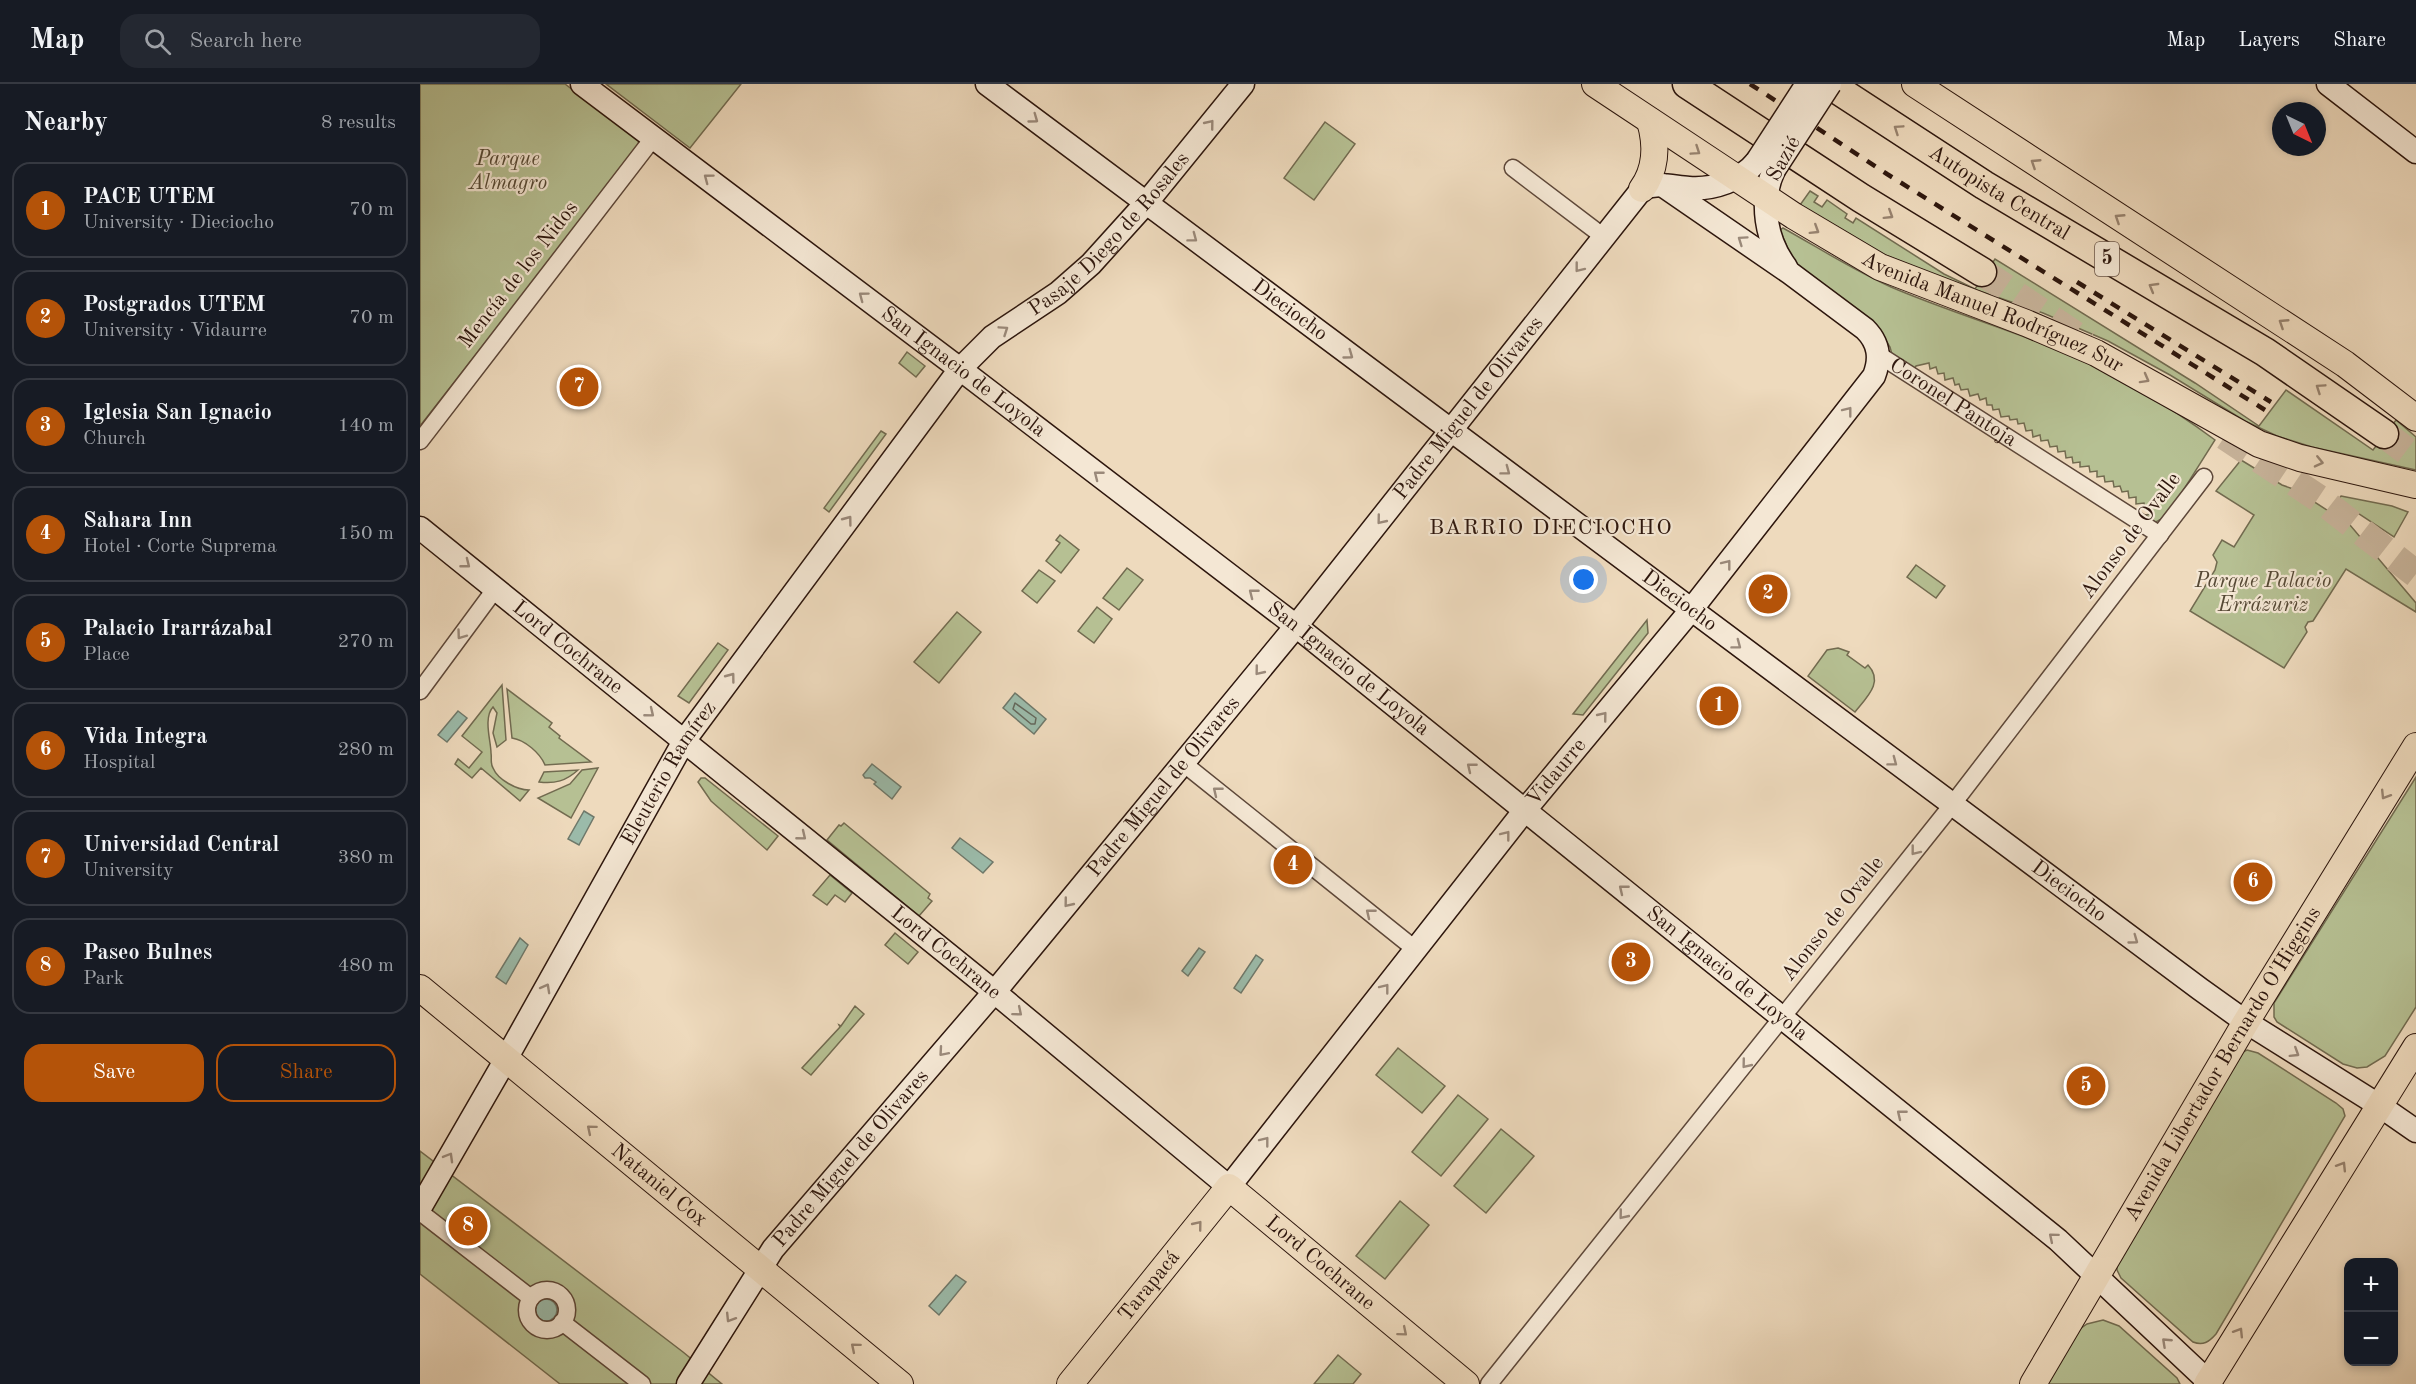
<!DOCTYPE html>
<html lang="en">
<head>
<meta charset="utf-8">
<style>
	body { margin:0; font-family:"Old Standard TT",serif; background:#242831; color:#f1f3f6 }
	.controls { position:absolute; right:18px; bottom:18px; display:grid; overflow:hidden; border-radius:12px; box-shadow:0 3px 9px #0003 }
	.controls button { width:54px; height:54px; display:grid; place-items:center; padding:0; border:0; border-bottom:2px solid #363941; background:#171b24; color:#f1f3f6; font:30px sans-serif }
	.compass { position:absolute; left:1852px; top:18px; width:54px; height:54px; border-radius:50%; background:#171b24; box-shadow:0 3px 9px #0003; rotate:137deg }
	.you { position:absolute; left:1164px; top:496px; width:21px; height:21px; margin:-15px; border:4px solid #fff; border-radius:50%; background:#1a73e8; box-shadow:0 0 0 9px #1a73e833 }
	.badge { display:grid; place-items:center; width:39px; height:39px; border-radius:50%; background:#b45309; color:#fff; font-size:20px; font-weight:700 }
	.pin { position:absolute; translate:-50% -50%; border:3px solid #fff; box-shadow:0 2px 6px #0006 }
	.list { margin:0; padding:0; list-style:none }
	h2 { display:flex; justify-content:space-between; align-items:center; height:78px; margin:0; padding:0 24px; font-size:26px }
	h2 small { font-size:20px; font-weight:400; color:#9ea1a6 }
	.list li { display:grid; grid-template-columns:39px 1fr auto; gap:18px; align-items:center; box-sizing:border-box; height:96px; margin:0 12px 12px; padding:0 12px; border:2px solid #363941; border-radius:18px }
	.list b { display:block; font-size:22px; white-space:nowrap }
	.list p { margin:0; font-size:20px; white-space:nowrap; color:#9ea1a6 }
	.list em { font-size:20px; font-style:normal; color:#9ea1a6 }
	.actions { display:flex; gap:12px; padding:18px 24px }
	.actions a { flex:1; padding:14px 0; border:2px solid #b45309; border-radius:18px; text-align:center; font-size:21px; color:#b45309 }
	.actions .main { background:#b45309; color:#fff }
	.icon { flex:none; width:33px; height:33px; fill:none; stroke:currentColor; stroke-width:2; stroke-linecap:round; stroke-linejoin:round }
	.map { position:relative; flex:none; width:1996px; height:1300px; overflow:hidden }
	header { display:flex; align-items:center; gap:36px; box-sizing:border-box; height:84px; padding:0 30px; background:#171b24; border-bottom:2px solid #363941 }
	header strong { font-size:28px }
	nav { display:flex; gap:33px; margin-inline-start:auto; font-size:21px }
	.search { width:420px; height:54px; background:#242831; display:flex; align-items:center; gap:15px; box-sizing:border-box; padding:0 21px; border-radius:18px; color:#9ea1a6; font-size:22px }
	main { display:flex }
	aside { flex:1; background:#171b24 }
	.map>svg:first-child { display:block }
	.green { fill:#b6c093; stroke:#726b50; stroke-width:1.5 }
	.water { fill:#9bbbaa; stroke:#6f796b; stroke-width:1.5 }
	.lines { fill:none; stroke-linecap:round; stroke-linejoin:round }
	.shore { stroke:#64685c; stroke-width:1.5 }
	.highway-tunnel { stroke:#c7b39a; stroke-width:28; stroke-dasharray:28 14; stroke-linecap:butt }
	.street-casing { stroke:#5d4739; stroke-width:19 }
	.secondary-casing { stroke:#2d160d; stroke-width:25 }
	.primary-casing { stroke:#2d160d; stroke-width:28 }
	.highway-casing { stroke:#2d160d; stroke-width:31 }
	.street { stroke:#f4e7d4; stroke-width:16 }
	.secondary { stroke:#f4e7d4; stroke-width:22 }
	.primary { stroke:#eedabd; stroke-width:26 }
	.highway { stroke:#eedabd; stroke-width:28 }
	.rail { stroke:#2d160d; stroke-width:4.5; stroke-dasharray:10 10; stroke-linecap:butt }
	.secondary-bridge-casing { stroke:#2d160d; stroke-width:25; stroke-linecap:butt }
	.secondary-bridge { stroke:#f4e7d4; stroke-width:22 }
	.oneway { stroke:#9a897a }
	.oneway2 { stroke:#97826e }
	.labels { text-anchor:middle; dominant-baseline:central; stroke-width:4.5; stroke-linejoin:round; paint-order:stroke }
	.shield { fill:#f4e7d4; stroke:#695549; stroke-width:1.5 }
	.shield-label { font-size:20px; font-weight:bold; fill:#2d160d }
	.park-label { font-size:21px; font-style:italic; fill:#564935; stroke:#f4e7d4 }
	.street-label { font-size:21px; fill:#2d160d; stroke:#f4e7d4 }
	.neighbourhood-label { font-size:22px; letter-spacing:1.5px; fill:#2d160d; stroke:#f4e7d4 }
</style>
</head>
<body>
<header>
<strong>Map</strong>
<div class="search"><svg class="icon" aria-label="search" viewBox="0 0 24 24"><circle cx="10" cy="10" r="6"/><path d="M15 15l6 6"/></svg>Search here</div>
<nav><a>Map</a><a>Layers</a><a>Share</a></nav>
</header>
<main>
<aside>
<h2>Nearby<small>8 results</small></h2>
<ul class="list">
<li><span class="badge">1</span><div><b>PACE UTEM</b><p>University · Dieciocho</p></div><em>70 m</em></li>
<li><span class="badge">2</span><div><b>Postgrados UTEM</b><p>University · Vidaurre</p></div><em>70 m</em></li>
<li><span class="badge">3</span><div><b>Iglesia San Ignacio</b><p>Church</p></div><em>140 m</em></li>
<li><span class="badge">4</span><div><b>Sahara Inn</b><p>Hotel · Corte Suprema</p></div><em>150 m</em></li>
<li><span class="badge">5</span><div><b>Palacio Irarrázabal</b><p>Place</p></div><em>270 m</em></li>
<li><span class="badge">6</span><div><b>Vida Integra</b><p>Hospital</p></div><em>280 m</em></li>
<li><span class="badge">7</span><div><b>Universidad Central</b><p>University</p></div><em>380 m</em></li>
<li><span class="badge">8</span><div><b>Paseo Bulnes</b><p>Park</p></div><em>480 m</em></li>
</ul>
<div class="actions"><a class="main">Save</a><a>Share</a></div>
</aside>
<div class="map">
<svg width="1996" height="1300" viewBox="0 0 1996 1300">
	<rect width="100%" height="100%" fill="#eedabd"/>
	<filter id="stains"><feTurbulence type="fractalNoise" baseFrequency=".00333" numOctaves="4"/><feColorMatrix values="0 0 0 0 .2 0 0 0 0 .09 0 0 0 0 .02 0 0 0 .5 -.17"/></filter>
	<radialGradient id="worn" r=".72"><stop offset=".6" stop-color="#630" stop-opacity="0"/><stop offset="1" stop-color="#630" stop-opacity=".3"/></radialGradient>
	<g class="green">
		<polygon points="0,0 145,0 219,57 216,66 0,342"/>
		<polygon points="186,0 321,0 270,64"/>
		<polygon points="905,38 935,60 894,116 864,94"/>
		<polygon points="1390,107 1398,112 1394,118 1402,123 1407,116 1427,130 1425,134 1433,139 1436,134 1524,190 1555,205 1575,175 1775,299 1839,342 1866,306 1953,366 1976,336 1996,353 1996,386 1892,363 1857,352 1825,337 1750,291 1688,257 1623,229 1519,193 1463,170 1380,121"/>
		<path d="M1363,144C1399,164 1433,186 1471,203C1527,227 1585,244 1641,267C1696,290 1748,321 1795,356L1747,432L1734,439L1722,435L1725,431L1732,430L1731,424L1725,425L1724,419L1716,420V413L1709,414L1708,407L1702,408L1700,402L1694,403L1693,397L1685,398L1684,392L1677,393V387L1670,388L1669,382L1660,383V378L1653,379L1652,373L1646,374L1645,367L1638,368L1637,362L1630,363L1628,356L1621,357L1620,351L1613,353L1612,346L1606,347L1604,339L1598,340L1597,335L1590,336L1589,332L1581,333L1579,325L1573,326L1572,321H1567L1566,314L1560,316L1558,310L1550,312L1548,305L1541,306L1539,300L1535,301L1533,294L1525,296L1524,289L1518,290L1516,283L1510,285L1509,279L1496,282L1493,287L1473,274L1470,263L1459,245L1373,177L1360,146Z"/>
		<polygon points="487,268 505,282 496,293 479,279"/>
		<polygon points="461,347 466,350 409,428 404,424"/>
		<polygon points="1821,376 1862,401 1876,406 1930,441 1996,519 1996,528 1926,485 1893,537 1888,538 1885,543 1887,548 1864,584 1770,527 1795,486 1797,478 1793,471 1802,456 1814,463 1834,431 1796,407"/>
		<polygon points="1921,412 1972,422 1988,428 1974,453 1918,416"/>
		<polygon points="640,451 659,466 641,489 626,477 640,459 636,456"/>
		<polygon points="1496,481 1525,502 1516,514 1487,493"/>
		<polygon points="707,484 723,496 699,526 683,514"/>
		<polygon points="619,486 635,497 617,519 602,507"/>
		<polygon points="677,523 692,535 674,559 658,547"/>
		<polygon points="537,528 561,548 519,599 494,578"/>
		<polygon points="1227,536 1228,549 1163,631 1153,630"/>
		<polygon points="298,559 308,566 269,619 258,612"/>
		<path d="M1418,564L1429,568L1427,571L1445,584L1448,581C1464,598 1447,613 1435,628L1388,592L1407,566Z"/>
		<path d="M82,601L86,656L77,663L73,649L77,629L73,623C63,634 71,657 71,669C72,675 70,679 73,684C78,696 97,706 109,706L100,717L61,684L52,694L35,680L38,675L49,684L62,668L42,652Z"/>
		<path d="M87,605L132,639L129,643L140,652L139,654L171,678L125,681C120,669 105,656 92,654Z"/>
		<polygon points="178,684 151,734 118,714 150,700 162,686"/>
		<path d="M158,686C146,697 135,700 119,698L124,688Z"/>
		<polygon points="1996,693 1996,923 1965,972 1947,983 1937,984 1923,980 1857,938 1854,933 1854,919"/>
		<polygon points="281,694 285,694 358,752 347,766 291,717 278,698"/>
		<polygon points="424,739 510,810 508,814 512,817 499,832 407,756 419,741 421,742"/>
		<polygon points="410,791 432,809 425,818 415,811 407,821 393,811"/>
		<polygon points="475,849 498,868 488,880 465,861"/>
		<polygon points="435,922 444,930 391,991 382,984 420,943 419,941 421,942"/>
		<polygon points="978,964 1025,1002 1002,1029 956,991"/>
		<path d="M1827,966L1838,969L1916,1019L1923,1025L1925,1032L1796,1250C1789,1258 1783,1262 1773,1258L1701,1194L1697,1186V1180L1823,968Z"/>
		<polygon points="1038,1011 1068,1035 1021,1092 992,1068"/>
		<polygon points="1081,1045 1114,1072 1066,1129 1034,1102"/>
		<polygon points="0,1067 263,1268 302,1300 140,1300 0,1190"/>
		<polygon points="980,1117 1009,1141 965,1195 936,1172"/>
		<polygon points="1683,1236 1699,1242 1757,1294 1760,1300 1626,1300 1657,1247 1667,1240"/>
		<polygon points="918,1271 941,1290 933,1300 894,1300"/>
	</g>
	<g class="water">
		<polygon points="595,609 626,635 614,650 583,624"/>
		<polygon points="38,627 47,634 27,658 18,651"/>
		<polygon points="452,680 481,703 472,715 454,700 456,698 450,694 445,694 443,691"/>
		<polygon points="164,727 174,733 159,761 148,755"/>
		<polygon points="540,754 573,778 563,789 532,764"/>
		<polygon points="100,854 108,861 86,900 76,893"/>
		<polygon points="779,864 785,868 768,892 762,887"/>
		<polygon points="836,871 843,876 821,909 814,904"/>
		<polygon points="536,1191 546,1198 519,1231 509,1222"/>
		<circle cx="126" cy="1226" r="11"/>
	</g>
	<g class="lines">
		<polygon class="shore" points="595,619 616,634 615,640 611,640 593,625"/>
		<g class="highway-tunnel">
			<polyline points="1562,188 1667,259"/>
			<polyline points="1964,350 1996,374"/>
			<polyline points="1805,352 1901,416 1996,490"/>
		</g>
		<g class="street-casing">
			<g id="street">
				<polyline points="1093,84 1184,153"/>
				<path id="s1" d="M1459,271L1740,451"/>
				<polyline points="0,357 234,53"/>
				<polyline points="0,607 76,504"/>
				<polyline points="763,679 995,865"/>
				<polyline points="0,1128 111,1214"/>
				<circle cx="127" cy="1226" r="20"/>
				<polyline points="142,1238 222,1300"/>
				<polyline points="1069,1300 1532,721 1784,393"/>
			</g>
		</g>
		<g class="secondary-casing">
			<g id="secondary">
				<path id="s2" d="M162,0L540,285L876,542L1638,1156L1791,1300"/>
				<path id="s3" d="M567,0L1780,905L1826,938L1960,1022L1996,1047"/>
				<polyline points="1908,0 1996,68"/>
				<path d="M1354,86C1339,118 1346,156 1366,183"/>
				<path id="s4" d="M0,444L566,901L809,1103L1105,726L1271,526L1454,292C1461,274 1459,259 1445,245L1370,189L1242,101"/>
				<path id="s5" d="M0,1124L86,975L264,657L540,285L572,253L638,209L671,180L727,118L823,0"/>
				<path id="s6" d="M268,1300L353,1165L582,899L876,542L1222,105C1237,98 1253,103 1269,104C1293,106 1322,96 1337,77"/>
			</g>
		</g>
		<g class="primary-casing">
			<g id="primary">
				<path id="s7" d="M1175,0L1374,132L1460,183L1606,239L1676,269L1839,360L1880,374L1996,401"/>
				<polyline points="1495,0 1925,280 1996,334"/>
				<path d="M1222,105C1237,84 1237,61 1230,37"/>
				<path id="s8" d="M0,904L480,1300"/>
				<path id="s9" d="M650,1300L809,1103L1046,1300"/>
				<path id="s10" d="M1613,1300L1826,938L1996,662"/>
				<polyline points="1787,1300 1996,963"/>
			</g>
		</g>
		<g class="highway-casing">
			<g id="highway">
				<polyline points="1267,0 1441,114 1562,188"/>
				<path id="s11" d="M1409,0L1564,101L1845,268L1964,350"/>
			</g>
		</g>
		<use href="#street" class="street"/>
		<use href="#secondary" class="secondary"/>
		<use href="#primary" class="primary"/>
		<use href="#highway" class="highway"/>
		<g class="rail">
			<polyline points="1330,0 1467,90 1845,326"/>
			<polyline points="1657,198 1851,318"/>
		</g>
		<g class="secondary-bridge-casing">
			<g id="secondary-bridge">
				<polyline points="1337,77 1387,0"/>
				<polyline points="1354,86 1410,0"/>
			</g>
		</g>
		<use href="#secondary-bridge" class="secondary-bridge"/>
	</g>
	<defs><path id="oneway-chevron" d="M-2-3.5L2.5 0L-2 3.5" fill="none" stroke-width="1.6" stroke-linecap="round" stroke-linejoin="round" transform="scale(1.5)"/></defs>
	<g class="oneway">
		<use href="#oneway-chevron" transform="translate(614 35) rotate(36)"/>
		<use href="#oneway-chevron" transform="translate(790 40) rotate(-51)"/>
		<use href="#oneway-chevron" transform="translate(288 94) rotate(-143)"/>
		<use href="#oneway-chevron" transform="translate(773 154) rotate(37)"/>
		<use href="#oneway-chevron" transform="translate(1322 156) rotate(-145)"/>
		<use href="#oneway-chevron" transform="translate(1159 184) rotate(128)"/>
		<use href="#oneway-chevron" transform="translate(443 212) rotate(-143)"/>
		<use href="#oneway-chevron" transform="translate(584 246) rotate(-34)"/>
		<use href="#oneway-chevron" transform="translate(929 271) rotate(36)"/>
		<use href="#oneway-chevron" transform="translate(1428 327) rotate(-52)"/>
		<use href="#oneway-chevron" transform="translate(1086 387) rotate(37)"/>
		<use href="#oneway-chevron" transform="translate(678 391) rotate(-142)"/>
		<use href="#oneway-chevron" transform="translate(428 436) rotate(-53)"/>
		<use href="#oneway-chevron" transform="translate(961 436) rotate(129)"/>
		<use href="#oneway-chevron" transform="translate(46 480) rotate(38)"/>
		<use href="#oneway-chevron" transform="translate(1307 480) rotate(-52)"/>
		<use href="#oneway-chevron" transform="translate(833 509) rotate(-142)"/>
		<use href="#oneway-chevron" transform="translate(41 551) rotate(126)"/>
		<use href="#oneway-chevron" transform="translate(1317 561) rotate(37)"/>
		<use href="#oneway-chevron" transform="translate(839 587) rotate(129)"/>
		<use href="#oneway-chevron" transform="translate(311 593) rotate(-53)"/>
		<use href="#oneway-chevron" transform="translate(230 629) rotate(39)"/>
		<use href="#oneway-chevron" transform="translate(1183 632) rotate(-51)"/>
		<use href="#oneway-chevron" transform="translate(1473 678) rotate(37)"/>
		<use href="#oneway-chevron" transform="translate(1051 683) rotate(-141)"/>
		<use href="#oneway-chevron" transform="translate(797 707) rotate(-141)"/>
		<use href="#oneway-chevron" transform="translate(1086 751) rotate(-52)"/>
		<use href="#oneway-chevron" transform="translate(382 752) rotate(39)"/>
		<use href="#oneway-chevron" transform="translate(1495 767) rotate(128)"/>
		<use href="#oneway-chevron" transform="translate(1203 805) rotate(-141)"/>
		<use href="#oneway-chevron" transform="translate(648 819) rotate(129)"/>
		<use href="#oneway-chevron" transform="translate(950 829) rotate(-141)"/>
		<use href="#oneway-chevron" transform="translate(1714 856) rotate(36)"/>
		<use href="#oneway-chevron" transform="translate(126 904) rotate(-61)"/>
		<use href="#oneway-chevron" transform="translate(965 904) rotate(-52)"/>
		<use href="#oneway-chevron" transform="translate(598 928) rotate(40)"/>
		<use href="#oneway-chevron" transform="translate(523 968) rotate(131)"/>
		<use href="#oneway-chevron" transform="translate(1875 969) rotate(32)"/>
		<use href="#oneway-chevron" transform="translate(1326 980) rotate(129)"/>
		<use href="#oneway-chevron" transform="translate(1481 1030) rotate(-141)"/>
		<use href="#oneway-chevron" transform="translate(845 1057) rotate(-52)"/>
		<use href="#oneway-chevron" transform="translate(29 1073) rotate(-60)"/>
		<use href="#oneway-chevron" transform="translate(1203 1131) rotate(129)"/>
		<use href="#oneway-chevron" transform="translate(1633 1153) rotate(-140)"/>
		<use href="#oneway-chevron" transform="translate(310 1234) rotate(122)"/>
		<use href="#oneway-chevron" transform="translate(1746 1258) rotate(-137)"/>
	</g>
	<g class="oneway2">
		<use href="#oneway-chevron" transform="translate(1478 45) rotate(-146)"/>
		<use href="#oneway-chevron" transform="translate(1276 67) rotate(34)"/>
		<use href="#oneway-chevron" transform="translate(1615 79) rotate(-147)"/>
		<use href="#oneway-chevron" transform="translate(1469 131) rotate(32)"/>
		<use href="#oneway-chevron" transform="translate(1699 134) rotate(-147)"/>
		<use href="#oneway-chevron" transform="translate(1395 146) rotate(32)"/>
		<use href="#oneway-chevron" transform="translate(1733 203) rotate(-150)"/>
		<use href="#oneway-chevron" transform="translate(1863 239) rotate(-147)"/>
		<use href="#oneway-chevron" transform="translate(1725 295) rotate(29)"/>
		<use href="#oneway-chevron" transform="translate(1900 304) rotate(-146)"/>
		<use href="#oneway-chevron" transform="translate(1899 378) rotate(13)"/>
		<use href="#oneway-chevron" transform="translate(1965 711) rotate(122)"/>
		<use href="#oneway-chevron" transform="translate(171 1045) rotate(-140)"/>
		<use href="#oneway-chevron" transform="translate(1922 1082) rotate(-58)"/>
		<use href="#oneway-chevron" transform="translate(778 1141) rotate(-51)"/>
		<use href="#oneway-chevron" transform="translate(983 1248) rotate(40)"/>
		<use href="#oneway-chevron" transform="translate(1819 1248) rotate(-58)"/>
		<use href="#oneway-chevron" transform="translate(435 1263) rotate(-140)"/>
	</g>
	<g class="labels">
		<rect class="shield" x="1675" y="158" width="24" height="34" rx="4.5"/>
		<g class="shield-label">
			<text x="1687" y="175">5</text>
		</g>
		<g class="park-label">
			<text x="88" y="75">Parque<tspan x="88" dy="24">Almagro</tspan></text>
			<text x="1843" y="497">Parque Palacio<tspan x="1843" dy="24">Errázuriz</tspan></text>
		</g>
		<g class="street-label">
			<text transform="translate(1364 75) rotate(-61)">Sazié</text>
			<text stroke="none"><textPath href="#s11" startOffset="202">Autopista Central</textPath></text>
			<text stroke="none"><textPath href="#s5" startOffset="1202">Pasaje Diego de Rosales</textPath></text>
			<text transform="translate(99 191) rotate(-52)">Mencía de los Nidos</text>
			<text stroke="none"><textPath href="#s3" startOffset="378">Dieciocho</textPath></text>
			<text stroke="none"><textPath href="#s7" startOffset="460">Avenida Manuel Rodríguez Sur</textPath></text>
			<text stroke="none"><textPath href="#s2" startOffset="478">San Ignacio de Loyola</textPath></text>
			<text stroke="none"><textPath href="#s1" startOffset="88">Coronel Pantoja</textPath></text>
			<text stroke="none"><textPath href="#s6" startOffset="1251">Padre Miguel de Olivares</textPath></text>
			<text transform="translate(1711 452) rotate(-53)">Alonso de Ovalle</text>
			<text stroke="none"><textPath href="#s3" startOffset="864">Dieciocho</textPath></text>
			<text stroke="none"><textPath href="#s4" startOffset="190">Lord Cochrane</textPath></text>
			<text stroke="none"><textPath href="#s2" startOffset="964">San Ignacio de Loyola</textPath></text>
			<text stroke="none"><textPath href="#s4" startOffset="1572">Vidaurre</textPath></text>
			<text stroke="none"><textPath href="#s5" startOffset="501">Eleuterio Ramírez</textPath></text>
			<text stroke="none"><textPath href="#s6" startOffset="765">Padre Miguel de Olivares</textPath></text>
			<text stroke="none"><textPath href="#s3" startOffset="1350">Dieciocho</textPath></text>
			<text transform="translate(1413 835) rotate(-52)">Alonso de Ovalle</text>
			<text stroke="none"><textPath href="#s4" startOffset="676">Lord Cochrane</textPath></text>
			<text stroke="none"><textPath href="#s2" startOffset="1450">San Ignacio de Loyola</textPath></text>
			<text stroke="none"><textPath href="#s10" startOffset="372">Avenida Libertador Bernardo O'Higgins</textPath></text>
			<text stroke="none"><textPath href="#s6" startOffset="279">Padre Miguel de Olivares</textPath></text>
			<text stroke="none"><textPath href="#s8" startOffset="310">Nataniel Cox</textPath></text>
			<text stroke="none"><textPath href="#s9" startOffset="372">Lord Cochrane</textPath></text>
			<text stroke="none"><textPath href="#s9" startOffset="126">Tarapacá</textPath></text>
		</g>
		<g class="neighbourhood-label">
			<text x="1131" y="444">BARRIO DIECIOCHO</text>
		</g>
	</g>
	<rect width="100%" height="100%" filter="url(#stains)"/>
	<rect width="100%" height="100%" fill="url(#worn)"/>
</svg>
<div class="controls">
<button>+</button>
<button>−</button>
</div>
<svg class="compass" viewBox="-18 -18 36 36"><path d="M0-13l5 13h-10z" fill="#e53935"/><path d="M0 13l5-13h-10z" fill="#9ea1a6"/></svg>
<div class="you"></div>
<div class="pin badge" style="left:1299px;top:622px">1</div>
<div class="pin badge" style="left:1348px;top:510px">2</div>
<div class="pin badge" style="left:1211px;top:878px">3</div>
<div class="pin badge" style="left:873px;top:781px">4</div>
<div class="pin badge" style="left:1666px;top:1002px">5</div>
<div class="pin badge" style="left:1833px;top:798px">6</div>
<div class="pin badge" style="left:159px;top:303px">7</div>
<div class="pin badge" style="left:48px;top:1142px">8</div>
</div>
</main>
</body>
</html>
